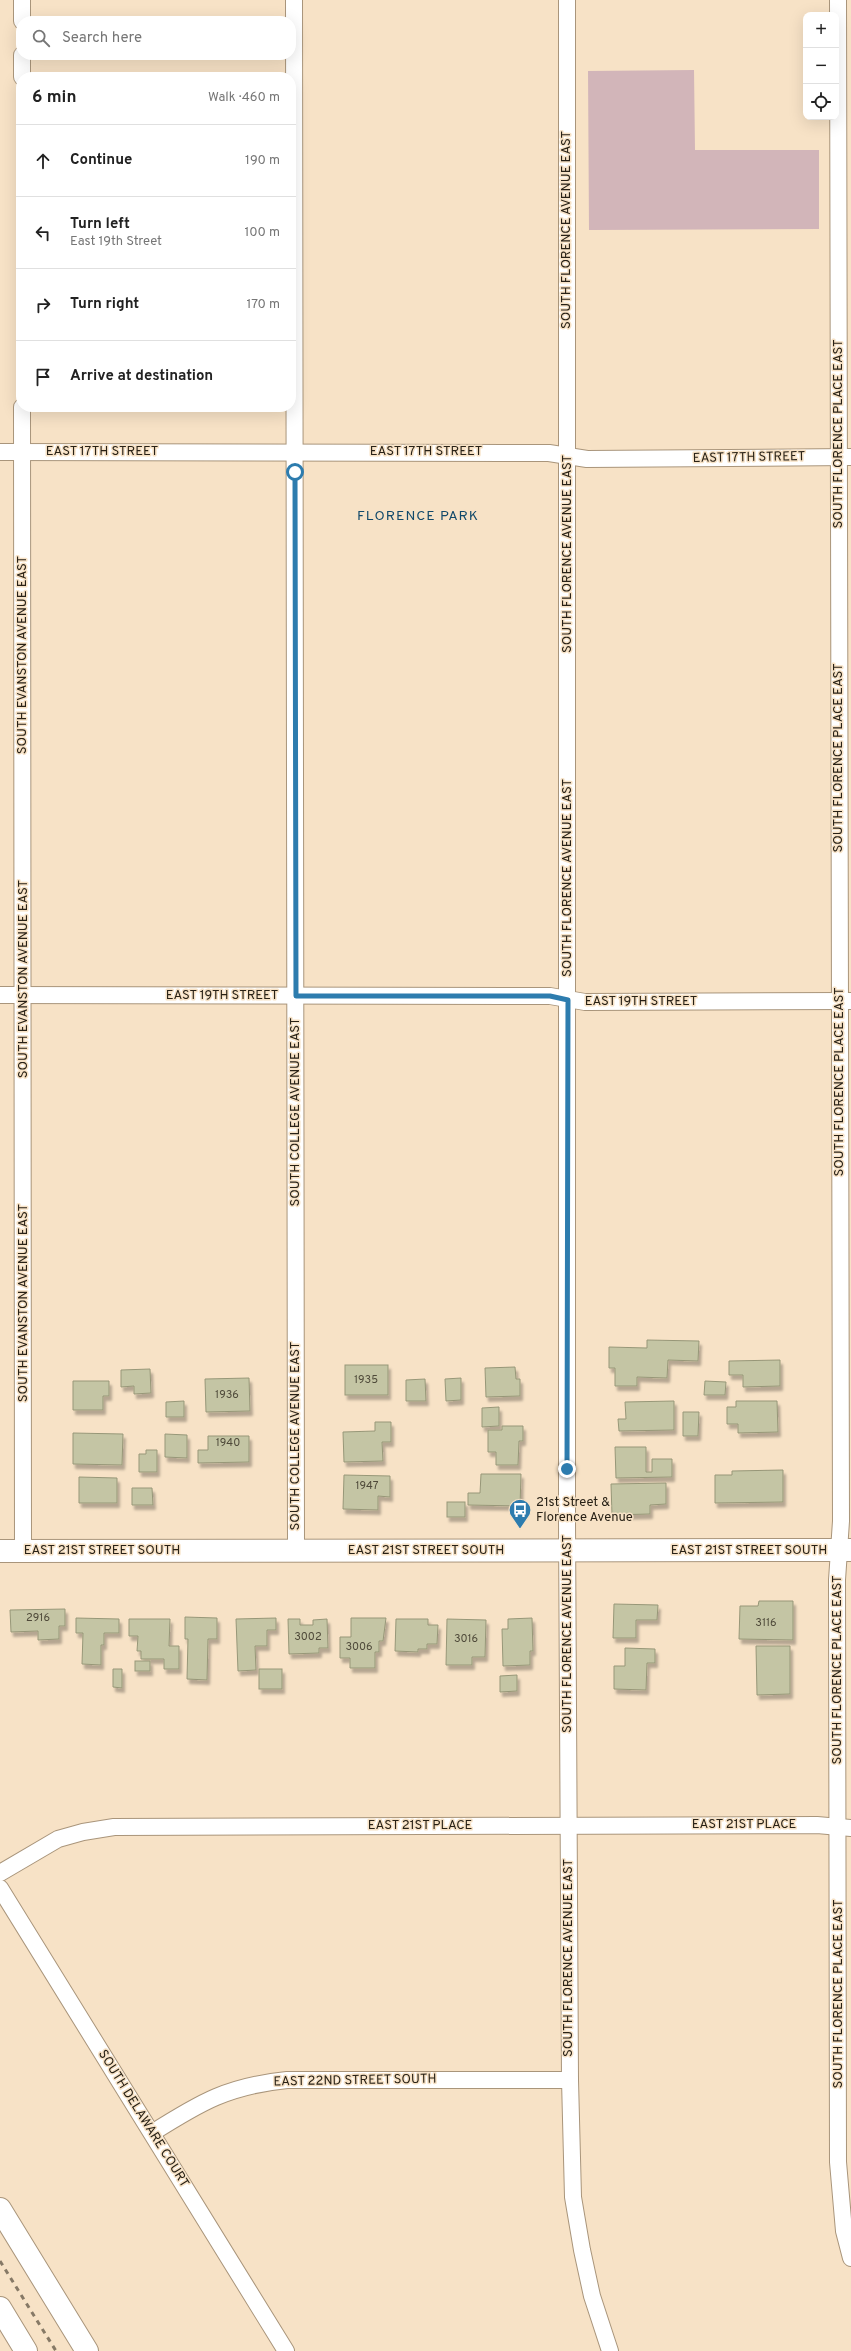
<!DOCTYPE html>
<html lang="en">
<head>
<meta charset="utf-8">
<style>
	body { margin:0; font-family:Overpass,sans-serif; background:#f6f6f6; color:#222 }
	.controls { position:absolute; right:12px; top:12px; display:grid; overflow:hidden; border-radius:8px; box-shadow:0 4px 16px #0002 }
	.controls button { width:36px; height:36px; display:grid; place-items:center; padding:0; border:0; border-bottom:1px solid #e0e0e0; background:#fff; color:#222; font:20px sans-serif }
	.stop { position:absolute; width:12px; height:12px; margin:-9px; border:3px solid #2d7cae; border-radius:50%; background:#fff }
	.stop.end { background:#2d7cae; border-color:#fff; box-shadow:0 1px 4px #0008 }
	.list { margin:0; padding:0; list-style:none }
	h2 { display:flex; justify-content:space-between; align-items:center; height:52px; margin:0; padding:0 16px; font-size:17px }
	h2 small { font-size:13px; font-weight:400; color:#767676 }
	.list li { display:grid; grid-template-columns:26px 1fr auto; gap:12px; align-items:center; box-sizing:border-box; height:72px; padding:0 16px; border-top:1px solid #e0e0e0 }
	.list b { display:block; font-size:15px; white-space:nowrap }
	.list p { margin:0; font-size:13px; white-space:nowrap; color:#767676 }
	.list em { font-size:13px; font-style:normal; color:#767676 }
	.icon { flex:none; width:22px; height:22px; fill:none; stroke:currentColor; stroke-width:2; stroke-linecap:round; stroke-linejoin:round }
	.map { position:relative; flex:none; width:851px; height:2351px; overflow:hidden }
	.search { position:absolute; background:#fff; box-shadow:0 4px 16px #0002; left:16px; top:16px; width:280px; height:44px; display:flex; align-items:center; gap:10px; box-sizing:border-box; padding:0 14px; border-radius:16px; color:#767676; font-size:15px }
	.panel { position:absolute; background:#fff; box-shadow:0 4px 16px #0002; left:16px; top:72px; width:280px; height:340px; border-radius:16px }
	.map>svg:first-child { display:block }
	.green { fill:#d2b5b9 }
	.building { fill:#c4c5a4; stroke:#979778; filter:url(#shadow) }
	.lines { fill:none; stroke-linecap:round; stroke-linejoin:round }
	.minor-casing { stroke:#a9957b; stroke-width:18 }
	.secondary-casing { stroke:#a9957b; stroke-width:24 }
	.motorway-casing { stroke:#a9957b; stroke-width:24 }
	.minor { stroke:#fff; stroke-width:16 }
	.secondary { stroke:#fff; stroke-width:22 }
	.motorway { stroke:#fff; stroke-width:22 }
	.rail { stroke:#867966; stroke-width:3; stroke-dasharray:5 5; stroke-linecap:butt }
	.route { stroke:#2d7cae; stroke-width:5 }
	.labels { text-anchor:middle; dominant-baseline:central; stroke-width:3; stroke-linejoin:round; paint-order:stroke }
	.number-label { font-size:11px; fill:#4f4a3a }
	.street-label { font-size:13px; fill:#282116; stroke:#f7e2c6 }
	.poi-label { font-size:13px; fill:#282116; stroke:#f7e2c6; text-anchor:start }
	.neighbourhood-label { font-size:14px; letter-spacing:1px; fill:#11496a; stroke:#f7e2c6 }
</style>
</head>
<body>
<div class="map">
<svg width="851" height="2351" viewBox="0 0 851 2351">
	<defs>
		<filter id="shadow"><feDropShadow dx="2.5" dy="4.5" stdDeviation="1" flood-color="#0004"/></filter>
	</defs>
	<rect width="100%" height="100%" fill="#f7e2c6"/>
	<polygon class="green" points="694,70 695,150 819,150 819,229 589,230 588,71"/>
	<g class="building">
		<polygon points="647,1340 699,1341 698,1361 668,1360 667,1378 637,1377 637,1386 615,1386 615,1368 609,1368 609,1347 647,1348"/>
		<polygon points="780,1360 780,1386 743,1387 743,1375 729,1375 729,1361"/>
		<rect x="345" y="1365" width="43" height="30"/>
		<polygon points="515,1367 516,1379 520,1379 520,1396 486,1397 485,1368"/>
		<polygon points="150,1369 151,1393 134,1394 134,1386 121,1387 121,1370"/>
		<polygon points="249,1378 250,1411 206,1412 205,1379"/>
		<polygon points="461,1378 461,1400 446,1401 445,1379"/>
		<polygon points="425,1379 426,1401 406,1401 406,1380"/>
		<polygon points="73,1381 109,1381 109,1396 103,1396 103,1410 73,1410"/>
		<polygon points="705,1381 726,1382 725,1395 704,1395"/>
		<polygon points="184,1401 184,1417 166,1417 166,1402"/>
		<polygon points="674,1401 674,1430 619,1431 618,1419 626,1419 625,1402"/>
		<polygon points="736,1401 777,1401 778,1432 738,1433 738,1424 727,1424 727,1407 736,1407"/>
		<polygon points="499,1407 499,1426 482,1427 482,1408"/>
		<polygon points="683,1412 699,1412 698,1436 683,1436"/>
		<polygon points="375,1422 391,1422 391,1442 382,1442 383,1461 344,1462 343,1432 375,1431"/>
		<polygon points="502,1426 523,1426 523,1441 519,1441 518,1465 496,1465 496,1452 488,1452 488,1430 502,1430"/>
		<polygon points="73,1433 123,1434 122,1465 73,1464"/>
		<polygon points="165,1434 187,1435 187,1458 165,1457"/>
		<polygon points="208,1436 249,1436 249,1462 198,1463 198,1450 208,1450"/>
		<polygon points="615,1447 646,1447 646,1472 652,1472 652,1459 672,1459 672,1477 616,1478"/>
		<polygon points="146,1450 157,1450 157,1472 139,1472 139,1454 146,1454"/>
		<polygon points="783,1470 783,1502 715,1503 715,1475 732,1475 732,1471"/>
		<polygon points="481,1474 521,1474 520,1506 468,1505 468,1493 480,1493"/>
		<polygon points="344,1475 390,1476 390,1497 378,1496 378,1510 343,1509"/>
		<polygon points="79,1477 117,1478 117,1503 79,1503"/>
		<polygon points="666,1483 666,1504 650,1505 650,1514 612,1515 611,1484"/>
		<polygon points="132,1488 152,1488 153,1505 132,1505"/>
		<rect x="447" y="1502" width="18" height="15"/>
		<polygon points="759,1601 793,1601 793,1640 739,1639 740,1606 758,1606"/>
		<polygon points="614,1604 658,1605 657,1620 636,1620 636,1638 613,1638"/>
		<polygon points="65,1609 65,1626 59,1626 59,1639 38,1640 38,1631 11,1632 10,1610"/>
		<polygon points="185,1617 217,1618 217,1639 208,1639 207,1680 187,1679 188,1639 185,1639"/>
		<polygon points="76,1618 119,1619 119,1633 104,1633 104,1645 101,1645 101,1665 82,1664 83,1633 76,1633"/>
		<polygon points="276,1618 276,1630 267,1630 267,1646 255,1646 256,1670 238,1671 236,1619"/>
		<polygon points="351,1618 386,1618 383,1641 379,1641 379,1652 375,1652 375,1668 350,1668 350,1658 340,1658 340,1637 351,1637"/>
		<polygon points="532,1618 533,1651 530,1651 530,1665 503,1666 502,1629 508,1629 508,1619"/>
		<polygon points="129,1619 170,1619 169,1646 179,1646 179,1669 164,1669 164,1659 141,1659 141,1651 137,1651 138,1636 129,1636"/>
		<polygon points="288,1619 300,1619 300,1625 313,1625 313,1620 327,1619 328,1648 319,1648 319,1653 289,1654"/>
		<polygon points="396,1619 428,1619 428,1625 438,1625 437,1644 427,1644 427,1649 418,1649 418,1652 395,1651"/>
		<polygon points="447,1619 486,1620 485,1657 472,1657 472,1665 446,1665"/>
		<polygon points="756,1646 790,1646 790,1694 757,1695"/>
		<polygon points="625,1648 655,1649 655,1663 647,1663 646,1690 614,1689 614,1666 625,1666"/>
		<rect x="135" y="1661" width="15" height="10"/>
		<polygon points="113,1669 122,1669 122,1688 113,1687"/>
		<rect x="259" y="1669" width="23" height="20"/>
		<polygon points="517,1675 517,1691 500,1692 500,1676"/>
	</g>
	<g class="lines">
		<g class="minor-casing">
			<g id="minor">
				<polyline points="22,0 22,21"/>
				<polyline points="294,0 296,1551"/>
				<polyline points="567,0 567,1522 570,2080 573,2197 582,2250 592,2296 610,2351"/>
				<polyline points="838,0 841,1521 837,1580 838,2162 844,2231 851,2258"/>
				<polyline points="22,55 22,77"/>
				<polyline points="22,407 23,1551"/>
				<polyline points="0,452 549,453 587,459 851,457"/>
				<polyline points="0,995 550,996 585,1002 851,1001"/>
				<polyline points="0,1873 58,1839 83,1832 114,1827 817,1825 851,1828"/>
				<polyline points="0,1888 286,2351"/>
				<path d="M152,2133C201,2102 228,2086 287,2080H570"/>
			</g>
		</g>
		<g class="secondary-casing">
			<polyline id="secondary" points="0,1551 851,1550"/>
		</g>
		<g class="motorway-casing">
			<g id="motorway">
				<polyline points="0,2209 87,2351"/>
				<polyline points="0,2308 26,2351"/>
			</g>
		</g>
		<use href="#minor" class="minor"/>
		<use href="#secondary" class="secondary"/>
		<use href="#motorway" class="motorway"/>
		<polyline class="rail" points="0,2261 56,2351"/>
	</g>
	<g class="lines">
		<polyline class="route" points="295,472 296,996 550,996 568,1000 567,1469"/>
	</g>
	<defs>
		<g id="bus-pin" transform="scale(1.15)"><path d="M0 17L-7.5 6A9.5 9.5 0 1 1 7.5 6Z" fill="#2d7cae" stroke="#f7e2c6"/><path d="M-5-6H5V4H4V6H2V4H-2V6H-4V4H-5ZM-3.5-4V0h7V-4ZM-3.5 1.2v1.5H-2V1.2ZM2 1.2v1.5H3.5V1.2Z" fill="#fff"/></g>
	</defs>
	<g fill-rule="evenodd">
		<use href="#bus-pin" x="520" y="1510"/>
	</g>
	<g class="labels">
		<g class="number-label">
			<text x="366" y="1380">1935</text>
			<text x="227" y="1395">1936</text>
			<text x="228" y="1443">1940</text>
			<text x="367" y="1486">1947</text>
			<text x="38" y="1618">2916</text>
			<text x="766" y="1623">3116</text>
			<text x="308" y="1637">3002</text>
			<text x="466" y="1639">3016</text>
			<text x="359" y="1647">3006</text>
		</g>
		<g class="street-label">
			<text transform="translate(567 230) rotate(-90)">SOUTH FLORENCE AVENUE EAST</text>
			<text transform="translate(839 434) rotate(-90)">SOUTH FLORENCE PLACE EAST</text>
			<text x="102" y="452">EAST 17TH STREET</text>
			<text x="426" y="452">EAST 17TH STREET</text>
			<text transform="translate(749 458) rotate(-1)">EAST 17TH STREET</text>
			<text transform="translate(568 554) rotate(-90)">SOUTH FLORENCE AVENUE EAST</text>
			<text transform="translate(23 655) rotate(-90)">SOUTH EVANSTON AVENUE EAST</text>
			<text transform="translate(839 758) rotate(-90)">SOUTH FLORENCE PLACE EAST</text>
			<text transform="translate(568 878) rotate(-90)">SOUTH FLORENCE AVENUE EAST</text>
			<text transform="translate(24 979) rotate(-90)">SOUTH EVANSTON AVENUE EAST</text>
			<text x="222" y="996">EAST 19TH STREET</text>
			<text x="641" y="1002">EAST 19TH STREET</text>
			<text transform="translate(840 1082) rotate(-90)">SOUTH FLORENCE PLACE EAST</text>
			<text transform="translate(296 1112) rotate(-90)">SOUTH COLLEGE AVENUE EAST</text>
			<text transform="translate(24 1303) rotate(-90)">SOUTH EVANSTON AVENUE EAST</text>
			<text transform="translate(296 1436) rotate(-90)">SOUTH COLLEGE AVENUE EAST</text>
			<text x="102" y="1551">EAST 21ST STREET SOUTH</text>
			<text x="426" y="1551">EAST 21ST STREET SOUTH</text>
			<text x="749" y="1551">EAST 21ST STREET SOUTH</text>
			<text transform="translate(568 1634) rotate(-90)">SOUTH FLORENCE AVENUE EAST</text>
			<text transform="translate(838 1670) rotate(-90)">SOUTH FLORENCE PLACE EAST</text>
			<text x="744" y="1825">EAST 21ST PLACE</text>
			<text x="420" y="1826">EAST 21ST PLACE</text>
			<text transform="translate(569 1958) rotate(-90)">SOUTH FLORENCE AVENUE EAST</text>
			<text transform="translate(839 1994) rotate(-90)">SOUTH FLORENCE PLACE EAST</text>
			<text transform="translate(355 2081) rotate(-1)">EAST 22ND STREET SOUTH</text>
			<text transform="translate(143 2119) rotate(58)">SOUTH DELAWARE COURT</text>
		</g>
		<g class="poi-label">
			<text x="536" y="1503">21st Street &amp;<tspan x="536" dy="15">Florence Avenue</tspan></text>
		</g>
		<g class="neighbourhood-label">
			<text x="418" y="516">FLORENCE PARK</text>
		</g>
	</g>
</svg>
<div class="controls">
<button>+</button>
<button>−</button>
<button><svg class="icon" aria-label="locate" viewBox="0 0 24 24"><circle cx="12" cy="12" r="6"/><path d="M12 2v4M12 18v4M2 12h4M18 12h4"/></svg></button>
</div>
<div class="stop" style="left:295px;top:472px"></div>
<div class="stop end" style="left:567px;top:1469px"></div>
<div class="search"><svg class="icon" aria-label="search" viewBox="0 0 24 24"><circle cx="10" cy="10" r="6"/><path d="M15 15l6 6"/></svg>Search here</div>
<section class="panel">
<h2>6 min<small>Walk · 460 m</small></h2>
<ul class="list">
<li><svg class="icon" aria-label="ahead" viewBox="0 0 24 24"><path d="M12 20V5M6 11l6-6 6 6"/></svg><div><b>Continue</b></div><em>190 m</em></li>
<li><svg class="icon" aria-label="left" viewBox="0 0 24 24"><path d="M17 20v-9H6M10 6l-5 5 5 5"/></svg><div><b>Turn left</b><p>East 19th Street</p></div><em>100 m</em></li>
<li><svg class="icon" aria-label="right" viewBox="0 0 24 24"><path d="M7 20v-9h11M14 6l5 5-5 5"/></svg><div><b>Turn right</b></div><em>170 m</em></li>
<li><svg class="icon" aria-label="arrive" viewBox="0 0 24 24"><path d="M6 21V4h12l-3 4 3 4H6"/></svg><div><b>Arrive at destination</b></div></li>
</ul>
</section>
</div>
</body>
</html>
